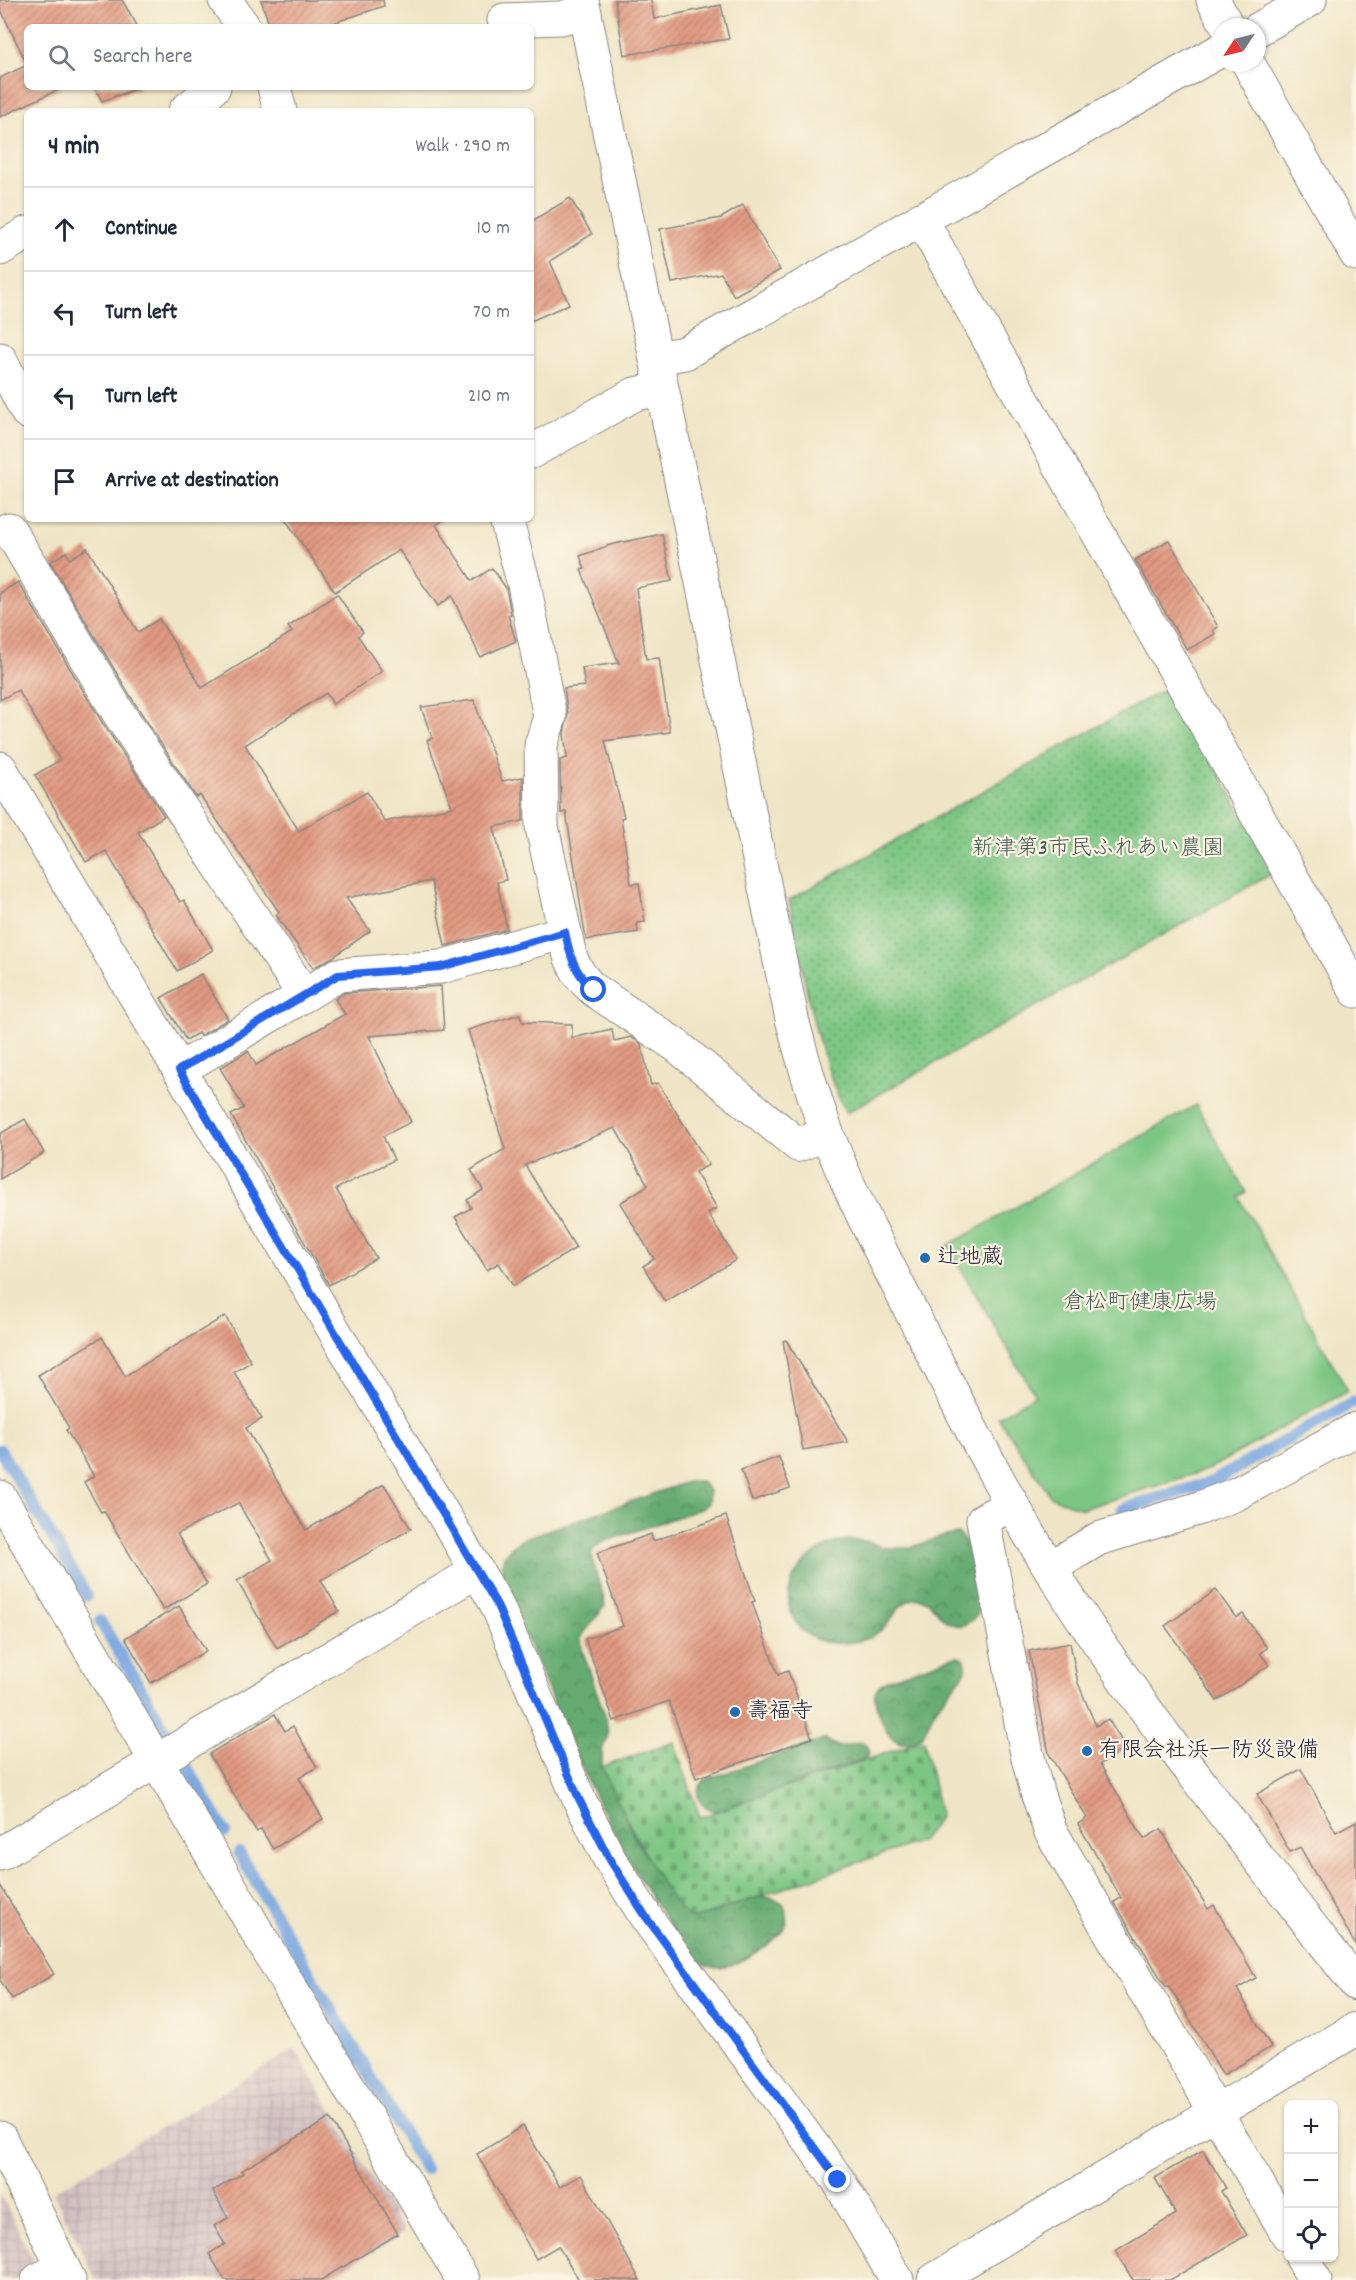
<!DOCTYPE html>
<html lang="en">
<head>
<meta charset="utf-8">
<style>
	body { margin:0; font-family:Dekko,"Klee One",sans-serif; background:#f2f2f3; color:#1f2937 }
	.controls { position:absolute; right:18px; bottom:18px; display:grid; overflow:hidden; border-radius:9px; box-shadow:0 2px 4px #0004 }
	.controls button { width:54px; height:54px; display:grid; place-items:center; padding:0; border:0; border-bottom:2px solid #e0e1e3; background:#fff; color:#1f2937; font:30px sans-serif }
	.compass { position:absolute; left:1212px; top:18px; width:54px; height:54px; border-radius:50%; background:#fff; box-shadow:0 2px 4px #0004; rotate:235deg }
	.stop { position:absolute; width:18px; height:18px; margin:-14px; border:4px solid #2563eb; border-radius:50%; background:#fff }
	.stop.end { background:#2563eb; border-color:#fff; box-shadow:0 2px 6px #0008 }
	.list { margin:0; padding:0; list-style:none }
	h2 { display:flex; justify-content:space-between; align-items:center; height:78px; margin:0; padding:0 24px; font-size:26px }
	h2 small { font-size:20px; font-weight:400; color:#747a83 }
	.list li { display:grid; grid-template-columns:39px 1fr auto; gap:18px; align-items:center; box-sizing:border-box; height:84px; padding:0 24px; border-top:2px solid #e0e1e3 }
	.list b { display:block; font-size:22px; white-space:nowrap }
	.list em { font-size:20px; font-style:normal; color:#747a83 }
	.icon { flex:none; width:33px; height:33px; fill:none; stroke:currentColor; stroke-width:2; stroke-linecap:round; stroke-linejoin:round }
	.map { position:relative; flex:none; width:1356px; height:2280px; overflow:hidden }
	.search { position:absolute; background:#fff; box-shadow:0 2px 4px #0004; left:24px; top:24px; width:510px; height:66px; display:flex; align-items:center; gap:15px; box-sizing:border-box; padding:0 21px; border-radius:9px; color:#747a83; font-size:22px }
	.panel { position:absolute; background:#fff; box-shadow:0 2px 4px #0004; left:24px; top:108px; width:510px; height:414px; border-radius:9px }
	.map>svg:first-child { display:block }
	.industrial { fill:url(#industrial-grid) }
	.forest { fill:url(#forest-crowns); stroke:#446656; stroke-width:1.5 }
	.cemetery { fill:url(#cemetery-stones); stroke:#4f745f; stroke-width:1.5 }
	.park { fill:#7cc683; stroke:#4f745f; stroke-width:1.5 }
	.garden { fill:url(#garden-dots); stroke:#4f745f; stroke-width:1.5 }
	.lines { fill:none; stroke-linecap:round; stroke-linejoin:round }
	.stream { stroke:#77a5e0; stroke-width:12 }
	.building { fill:url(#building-hatch) }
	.street-casing { stroke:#888480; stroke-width:35 }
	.secondary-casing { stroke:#888480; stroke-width:35 }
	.street { stroke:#fff; stroke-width:33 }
	.secondary { stroke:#fff; stroke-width:33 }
	.route { stroke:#2563eb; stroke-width:8 }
	.poi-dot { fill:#1f6fb2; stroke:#fcf5e5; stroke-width:2 }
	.labels { text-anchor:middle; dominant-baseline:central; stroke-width:4.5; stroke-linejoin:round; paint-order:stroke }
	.park-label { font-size:22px; fill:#425b54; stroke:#fcf5e5 }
	.poi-label { font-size:22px; fill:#22223b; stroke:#fcf5e5; text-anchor:start }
</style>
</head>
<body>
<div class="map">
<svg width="1356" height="2280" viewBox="0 0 1356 2280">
	<defs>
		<pattern id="industrial-grid" width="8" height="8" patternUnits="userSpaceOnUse" patternTransform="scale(1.5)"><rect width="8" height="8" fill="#d2bfc1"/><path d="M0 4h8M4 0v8" fill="none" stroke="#b4a4a7"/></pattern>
		<pattern id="forest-crowns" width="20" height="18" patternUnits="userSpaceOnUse" patternTransform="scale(1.5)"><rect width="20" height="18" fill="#65ab71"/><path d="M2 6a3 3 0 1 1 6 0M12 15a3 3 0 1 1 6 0" fill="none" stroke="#538b5e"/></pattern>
		<pattern id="cemetery-stones" width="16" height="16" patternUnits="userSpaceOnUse" patternTransform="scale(1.5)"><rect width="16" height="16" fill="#7cc683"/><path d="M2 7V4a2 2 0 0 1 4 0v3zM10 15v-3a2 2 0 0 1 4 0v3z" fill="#65a06c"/></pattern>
		<pattern id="garden-dots" width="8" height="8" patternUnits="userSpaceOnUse" patternTransform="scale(1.5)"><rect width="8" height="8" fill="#7cc683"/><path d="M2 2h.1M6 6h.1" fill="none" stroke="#65a06c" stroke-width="1.8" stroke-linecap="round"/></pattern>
		<pattern id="building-hatch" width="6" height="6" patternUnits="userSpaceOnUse" patternTransform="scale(1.5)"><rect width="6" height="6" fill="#e29a81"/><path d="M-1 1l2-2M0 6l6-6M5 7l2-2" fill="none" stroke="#b77d6b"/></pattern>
	</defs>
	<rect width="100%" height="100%" fill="#fcf5e5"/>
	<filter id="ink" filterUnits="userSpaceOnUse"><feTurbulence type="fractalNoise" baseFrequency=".0167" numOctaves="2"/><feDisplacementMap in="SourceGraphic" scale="12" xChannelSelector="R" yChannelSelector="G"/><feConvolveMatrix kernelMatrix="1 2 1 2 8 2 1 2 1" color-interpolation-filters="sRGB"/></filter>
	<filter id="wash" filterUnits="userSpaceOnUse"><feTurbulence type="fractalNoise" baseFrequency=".008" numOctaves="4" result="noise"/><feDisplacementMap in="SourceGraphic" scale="24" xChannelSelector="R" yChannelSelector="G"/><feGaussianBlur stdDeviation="1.35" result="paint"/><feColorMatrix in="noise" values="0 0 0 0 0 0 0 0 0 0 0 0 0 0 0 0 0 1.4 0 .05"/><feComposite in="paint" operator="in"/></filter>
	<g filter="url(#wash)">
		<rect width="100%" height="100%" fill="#efe5c6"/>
		<g class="industrial">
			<polygon points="295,2049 404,2233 324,2280 96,2280 53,2192"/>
			<polygon points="0,2193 38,2270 17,2280 0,2280"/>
		</g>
		<g class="forest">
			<path d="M690,1481H701L709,1491L708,1503L700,1509L603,1542C599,1545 594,1547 592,1552C590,1561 604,1593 605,1606L581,1637L582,1649L606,1719L608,1735L602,1750V1767L638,1844L691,1918L700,1917L758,1897H771L784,1905C785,1911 789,1917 787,1923C782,1939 734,1970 717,1968C708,1967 699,1962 693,1956C677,1939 661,1912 648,1892C587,1796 548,1687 503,1582C500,1557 503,1551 525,1538Z"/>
			<path d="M958,1534C961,1536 965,1539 967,1543C972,1552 981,1596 980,1605C979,1615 972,1622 963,1625C939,1631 935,1590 911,1600C899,1604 896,1613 889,1622C878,1636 863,1642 845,1643C796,1648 770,1600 804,1563C819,1547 843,1536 865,1541C873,1542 880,1548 887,1548C894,1549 903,1548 910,1547C927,1544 939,1535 958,1534Z"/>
			<path d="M959,1656L965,1659V1672C956,1686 942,1697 934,1712C929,1721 927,1733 918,1739C897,1752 886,1733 880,1715C877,1708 874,1701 875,1693C877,1686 881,1683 887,1680L952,1657Z"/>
			<path d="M824,1739L839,1747L862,1742L866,1745L869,1751L867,1757L862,1760L716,1811C699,1808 691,1793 705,1780Z"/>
		</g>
		<path class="cemetery" d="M924,1740L940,1816L921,1841L700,1917C697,1917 694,1918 691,1918C671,1912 612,1791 602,1767L674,1742L700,1817Z"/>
		<polygon class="park" points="1196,1105 1246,1192 1239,1197 1348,1391 1207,1470 1082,1509 1051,1497 998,1417 1035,1395 947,1246"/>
		<path class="garden" d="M1170,686L1275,872L846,1113C813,1048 804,972 789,900Z"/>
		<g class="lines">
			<g class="stream">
				<polyline points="0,1450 87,1596"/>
				<polyline points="1123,1509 1212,1482 1356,1401"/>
				<polyline points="100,1621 169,1736"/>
				<polyline points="184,1762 225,1832"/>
				<polyline points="239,1853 425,2169"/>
			</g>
		</g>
		<g id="blocks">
			<g class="building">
				<polygon points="0,0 122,0 138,27 27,27 27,64 0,8"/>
				<polygon points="261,0 383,0 384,6 321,27 270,27"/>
				<polygon points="615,0 651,0 654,19 721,5 729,39 624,55"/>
				<polygon points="27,65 27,87 64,87 0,117 0,78"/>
				<polygon points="94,87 142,87 102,101"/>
				<polygon points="570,198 592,234 550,261 569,304 531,321 531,219 532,221"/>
				<polygon points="743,205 780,270 734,296 721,273 672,283 660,229 721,218"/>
				<polygon points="285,519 444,519 436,525 472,581 492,568 506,588 511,614 508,615 516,641 480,657 452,596 438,606 399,550 335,592"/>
				<polygon points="662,534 672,581 636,588 646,659 659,658 670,732 605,741 624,817 621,818 631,884 639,883 645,922 637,923 638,932 586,940 566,812 561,813 560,760 567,758 564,734 568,714 564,688 585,686 582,668 619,663 581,570 585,569 580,556 610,545"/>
				<polygon points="1169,540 1218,627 1213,630 1215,634 1187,650 1135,560"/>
				<polygon points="87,548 138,632 159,619 202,688 292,632 288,627 337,594 363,632 358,636 382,671 333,704 326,693 245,745 299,831 367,792 385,822 452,807 427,740 432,738 421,707 474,700 502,781 523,777 523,821 494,827 506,880 497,882 507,929 445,946 431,881 346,898 370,931 333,957 313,968 276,915 279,912 200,795 196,797 134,702 50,562 66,552 70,559"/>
				<polygon points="18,582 102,722 164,816 138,832 180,902 184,900 213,950 177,971 106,851 86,862 35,775 60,760 18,690 0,700 0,593"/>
				<polygon points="201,974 228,1019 200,1036 198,1033 186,1040 161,998"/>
				<polygon points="441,986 444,1030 369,1036 411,1122 383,1136 394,1160 336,1189 376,1258 329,1285 231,1115 244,1108 220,1068 248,1051 256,1065 345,1014 335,999 344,993"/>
				<polygon points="520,1014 522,1022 572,1024 572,1038 612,1029 614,1041 631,1037 641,1044 651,1085 658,1083 709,1165 695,1172 717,1208 708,1213 736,1260 665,1302 643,1266 654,1259 620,1203 648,1185 615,1128 525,1165 576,1248 513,1286 499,1263 487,1270 455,1217 471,1208 467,1200 483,1190 471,1170 505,1149 468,1030"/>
				<polygon points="25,1119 44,1153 0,1179 0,1134"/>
				<polygon points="225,1316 251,1362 234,1372 262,1419 246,1428 306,1530 384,1484 411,1529 321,1580 339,1611 277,1648 237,1581 272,1560 238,1503 177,1534 207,1584 163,1610 104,1511 101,1512 84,1482 94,1476 66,1430 69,1428 38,1375 102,1337 125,1376"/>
				<polygon points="786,1340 848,1442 803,1450 783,1341"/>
				<polygon points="779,1457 790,1488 752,1501 741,1470"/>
				<polygon points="726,1516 755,1601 752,1602 778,1675 788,1671 812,1738 696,1778 669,1701 614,1721 585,1639 623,1626 597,1553 651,1534 653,1541"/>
				<polygon points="1216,1590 1236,1618 1243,1614 1267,1648 1260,1653 1269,1665 1217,1701 1165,1626"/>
				<polygon points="179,1606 206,1651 151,1683 125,1638"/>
				<polygon points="1070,1643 1078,1683 1096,1726 1108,1719 1126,1748 1100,1764 1144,1839 1161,1829 1208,1909 1214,1905 1256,1978 1237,1989 1271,2047 1223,2075 1180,2003 1168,1986 1166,1987 1114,1902 1121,1898 1078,1824 1087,1818 1049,1754 1029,1651"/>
				<polygon points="275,1714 285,1731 293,1726 317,1767 299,1778 323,1819 273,1849 261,1829 257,1832 209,1754"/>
				<polygon points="1301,1769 1336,1832 1356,1821 1356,1946 1300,1847 1290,1852 1257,1794"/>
				<polygon points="0,1885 54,1974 12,1999 0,1980"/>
				<polygon points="330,2118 398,2234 321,2280 225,2280 209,2254 225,2244 214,2226 228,2218 213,2191 243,2173 241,2171"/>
				<polygon points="523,2126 560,2187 581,2175 640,2280 579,2280 558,2246 536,2259 477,2154"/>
				<polygon points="1203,2150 1226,2188 1221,2191 1247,2235 1170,2280 1133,2280 1115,2251 1176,2214 1155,2178"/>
			</g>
		</g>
	</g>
	<g filter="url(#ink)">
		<use href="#blocks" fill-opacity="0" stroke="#888480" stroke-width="1.5"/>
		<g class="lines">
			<g class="street-casing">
				<g id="street">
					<polyline points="225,0 244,27"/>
					<polyline points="1213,0 1228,27"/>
					<polyline points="504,20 560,18 585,13"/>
					<polyline points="1248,63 1356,254"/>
					<polyline points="274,87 280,111"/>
					<polyline points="185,111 214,87"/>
					<polyline points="921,219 1356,991"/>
					<polyline points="0,249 27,233"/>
					<polyline points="0,359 27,412"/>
					<polyline points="531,452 635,394 662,389"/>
					<path d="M506,519L524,584L550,717L541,745L542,827L570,956C576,970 582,980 594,990L677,1046L798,1145L827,1134"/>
					<polyline points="9,529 118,712 304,995"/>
					<polyline points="0,768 496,1603 579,1799 610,1860 646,1917 838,2180 897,2280"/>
					<polyline points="179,1070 338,975 441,967 565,932"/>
					<polyline points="0,1497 463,2280"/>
					<polyline points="1011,1504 983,1520 1027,1754 1037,1792 1050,1830 1288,2235"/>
					<polyline points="1050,1568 1098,1539 1200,1508 1236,1494 1356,1429"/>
					<polyline points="0,1854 477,1571"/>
					<polyline points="1302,2258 1315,2280"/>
					<polyline points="38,2280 63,2268"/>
				</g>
			</g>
			<g class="secondary-casing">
				<g id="secondary">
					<path d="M582,0L792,1019C802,1058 813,1095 827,1133C850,1194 882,1253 911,1311C958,1404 1004,1497 1060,1584C1149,1724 1255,1853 1356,1984"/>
					<polyline points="1257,30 1310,0"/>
					<polyline points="656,358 685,353 1221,50"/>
					<polyline points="0,2138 69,2280"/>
					<polyline points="934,2280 1356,2029"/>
				</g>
			</g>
			<use href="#street" class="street"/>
			<use href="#secondary" class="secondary"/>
		</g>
	</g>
	<g class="lines" filter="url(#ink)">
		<path class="route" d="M594,990C575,974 570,956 565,932L441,967L338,975L179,1070L496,1603L579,1799L610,1860L646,1917L838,2180"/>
	</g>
	<g class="poi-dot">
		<circle cx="925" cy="1258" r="6"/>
		<circle cx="735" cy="1712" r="6"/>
		<circle cx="1087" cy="1751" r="6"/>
	</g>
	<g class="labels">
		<g class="park-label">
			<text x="1098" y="849">新津第3市民ふれあい農園</text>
			<text x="1140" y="1303">倉松町健康広場</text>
		</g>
		<g class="poi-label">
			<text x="937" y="1258">辻地蔵</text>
			<text x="747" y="1712">壽福寺</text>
			<text x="1099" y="1751">有限会社浜一防災設備</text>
		</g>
	</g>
</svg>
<div class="controls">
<button>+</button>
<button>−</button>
<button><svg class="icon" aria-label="locate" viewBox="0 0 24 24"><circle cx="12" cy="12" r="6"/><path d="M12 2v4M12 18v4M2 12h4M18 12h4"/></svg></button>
</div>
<svg class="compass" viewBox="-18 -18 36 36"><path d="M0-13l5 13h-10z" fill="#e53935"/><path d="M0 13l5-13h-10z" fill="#747a83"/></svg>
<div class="stop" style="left:594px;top:990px"></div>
<div class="stop end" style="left:838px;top:2180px"></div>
<div class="search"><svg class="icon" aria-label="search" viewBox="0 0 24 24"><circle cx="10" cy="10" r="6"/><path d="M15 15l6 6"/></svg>Search here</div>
<section class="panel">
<h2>4 min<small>Walk · 290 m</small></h2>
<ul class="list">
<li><svg class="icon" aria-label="ahead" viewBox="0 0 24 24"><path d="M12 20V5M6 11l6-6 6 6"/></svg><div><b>Continue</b></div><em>10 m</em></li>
<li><svg class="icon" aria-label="left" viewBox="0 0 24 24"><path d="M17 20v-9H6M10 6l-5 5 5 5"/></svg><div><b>Turn left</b></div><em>70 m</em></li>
<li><svg class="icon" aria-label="left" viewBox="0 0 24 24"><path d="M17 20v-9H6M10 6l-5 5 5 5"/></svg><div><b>Turn left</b></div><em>210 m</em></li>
<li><svg class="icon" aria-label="arrive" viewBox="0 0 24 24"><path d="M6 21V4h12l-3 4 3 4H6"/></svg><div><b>Arrive at destination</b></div></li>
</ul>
</section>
</div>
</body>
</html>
